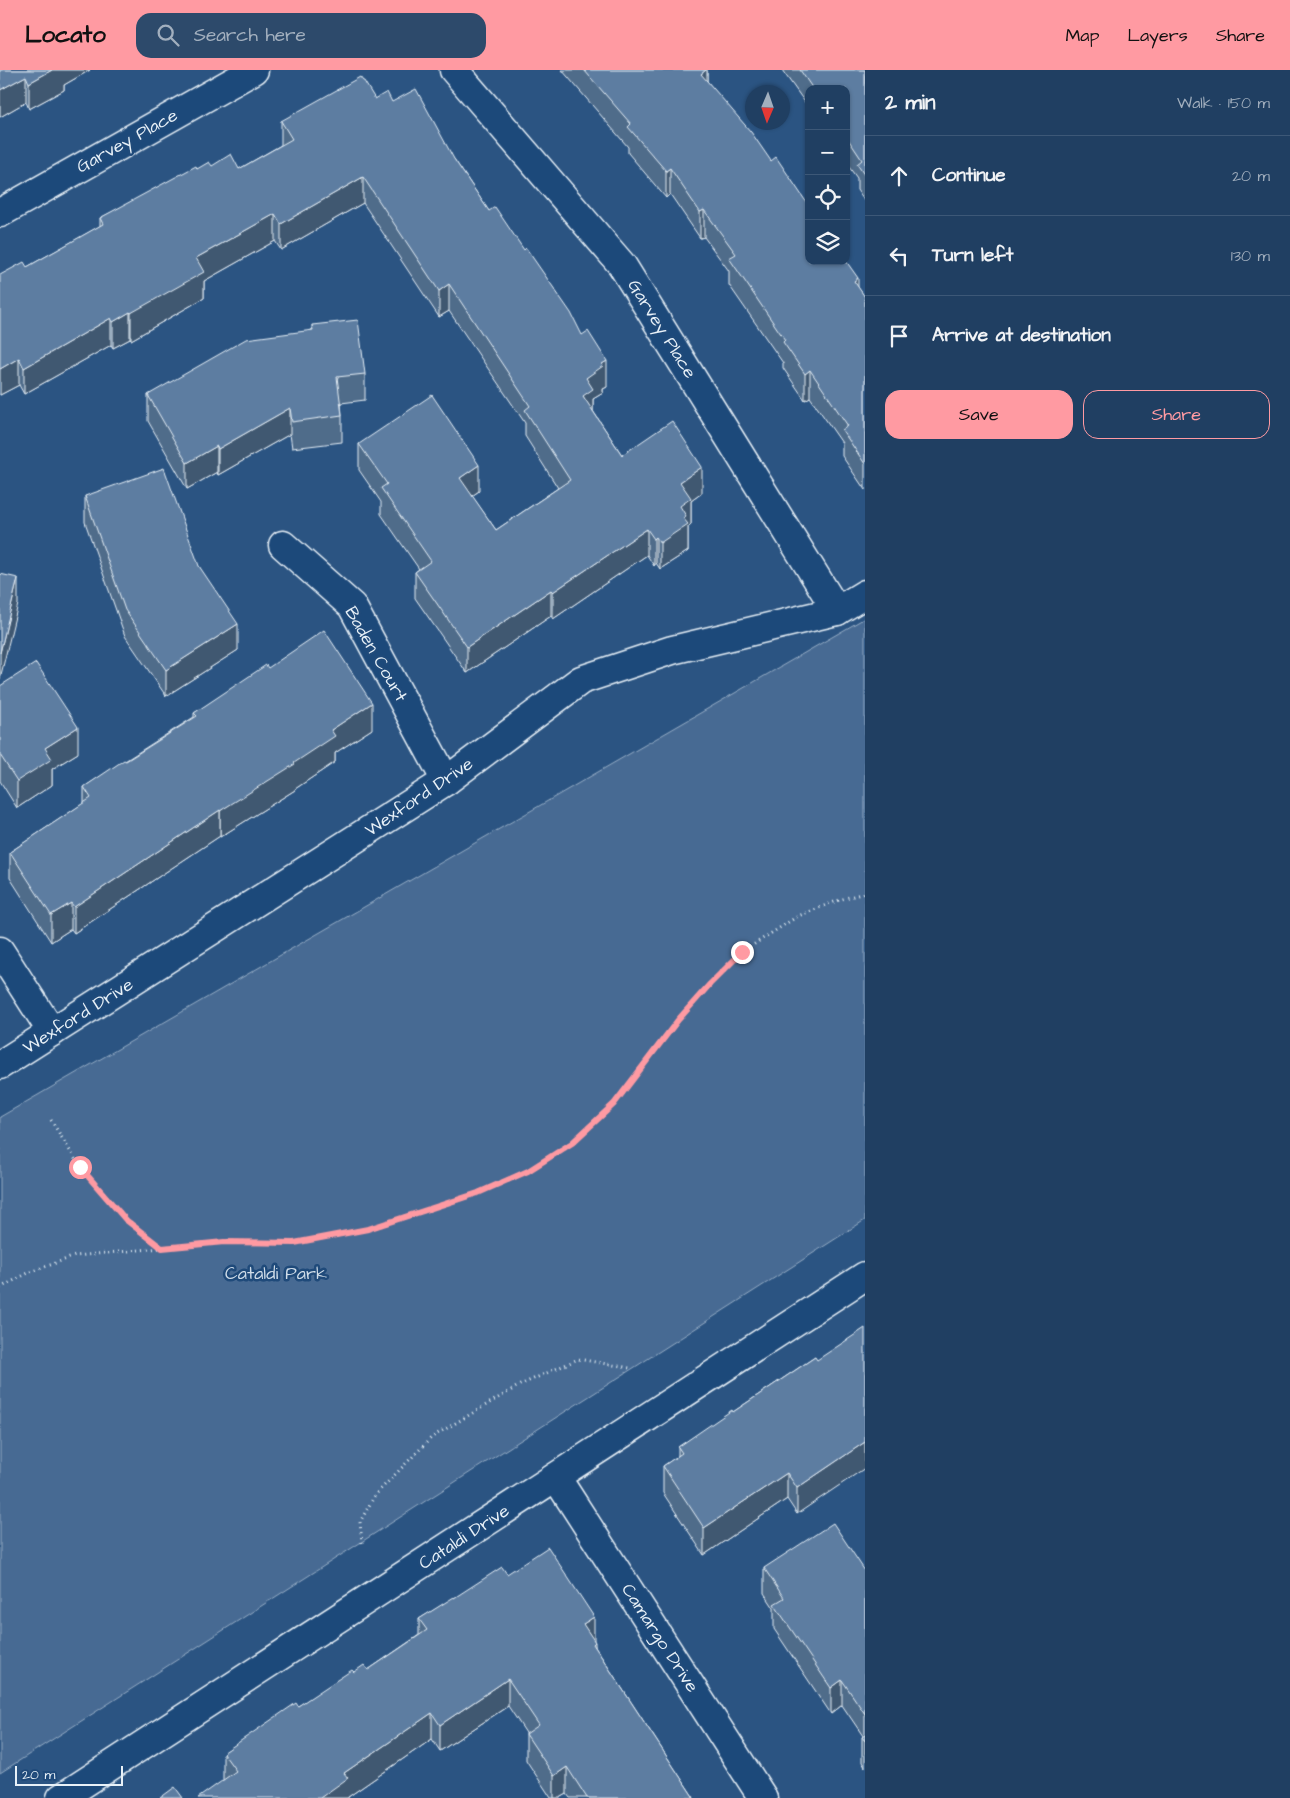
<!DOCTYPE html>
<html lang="en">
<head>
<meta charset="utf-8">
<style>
	body { margin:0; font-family:"Architects Daughter",sans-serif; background:#2d4a6b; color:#f1f3f6 }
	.controls { position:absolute; right:15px; top:15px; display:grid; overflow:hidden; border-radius:10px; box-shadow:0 1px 4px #0004 }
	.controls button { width:45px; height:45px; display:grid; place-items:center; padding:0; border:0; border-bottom:1px solid #3d5877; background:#203f62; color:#f1f3f6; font:25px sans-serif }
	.compass { position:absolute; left:745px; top:15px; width:45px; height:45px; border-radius:50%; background:#203f62; box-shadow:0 1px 4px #0004; rotate:182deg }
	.scale { position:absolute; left:15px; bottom:12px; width:108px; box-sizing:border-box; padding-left:5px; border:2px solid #e8f1f8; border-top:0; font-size:14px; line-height:18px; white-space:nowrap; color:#e8f1f8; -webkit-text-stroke:4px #1f4a7a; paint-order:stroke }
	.stop { position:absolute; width:15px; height:15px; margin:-11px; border:4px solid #ff9aa2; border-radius:50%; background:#fff }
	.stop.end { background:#ff9aa2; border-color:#fff; box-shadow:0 1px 5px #0008 }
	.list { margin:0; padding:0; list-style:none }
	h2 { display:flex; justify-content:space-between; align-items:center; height:65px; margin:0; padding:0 20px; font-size:21px }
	h2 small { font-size:16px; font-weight:400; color:#a2afbe }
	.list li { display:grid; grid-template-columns:32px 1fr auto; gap:15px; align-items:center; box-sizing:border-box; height:80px; padding:0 20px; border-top:1px solid #3d5877 }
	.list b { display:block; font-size:19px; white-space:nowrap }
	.list em { font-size:16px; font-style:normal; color:#a2afbe }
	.actions { display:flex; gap:10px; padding:15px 20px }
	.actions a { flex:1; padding:11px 0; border:1px solid #ff9aa2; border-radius:15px; text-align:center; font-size:18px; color:#ff9aa2 }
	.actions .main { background:#ff9aa2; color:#111 }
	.icon { flex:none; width:28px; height:28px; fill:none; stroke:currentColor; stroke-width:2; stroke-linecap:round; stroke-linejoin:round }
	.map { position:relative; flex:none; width:865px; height:1728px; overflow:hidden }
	header { display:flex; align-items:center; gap:30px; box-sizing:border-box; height:70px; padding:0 25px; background:#ff9aa2; color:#111 }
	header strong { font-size:24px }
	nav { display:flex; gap:28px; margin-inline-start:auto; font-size:18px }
	.search { width:350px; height:45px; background:#2d4a6b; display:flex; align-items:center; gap:12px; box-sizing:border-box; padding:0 18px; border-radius:15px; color:#a2afbe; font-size:19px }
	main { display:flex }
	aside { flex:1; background:#203f62 }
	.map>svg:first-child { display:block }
	.green { fill:#476b93; stroke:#98aec6 }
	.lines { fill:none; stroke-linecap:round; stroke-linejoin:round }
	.minor-casing { stroke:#e8f1f8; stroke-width:31 }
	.path { stroke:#e8f1f8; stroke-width:3; stroke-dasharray:1 4; stroke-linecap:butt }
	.minor { stroke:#1f4a7a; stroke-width:28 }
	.wall { fill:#506c8a; stroke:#e8f1f8 }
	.shaded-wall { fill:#415871; stroke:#e8f1f8 }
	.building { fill:#5d7da1; stroke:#e8f1f8 }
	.route { stroke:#ff9aa2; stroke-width:6 }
	.labels { text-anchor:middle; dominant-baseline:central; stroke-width:5; stroke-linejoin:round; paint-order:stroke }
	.street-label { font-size:18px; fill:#e8f1f8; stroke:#1f4a7a }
	.park-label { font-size:18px; fill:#d0dde9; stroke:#1f4a7a }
</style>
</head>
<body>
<header>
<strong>Locato</strong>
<div class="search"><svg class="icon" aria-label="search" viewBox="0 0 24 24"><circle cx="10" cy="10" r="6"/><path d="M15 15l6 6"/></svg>Search here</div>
<nav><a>Map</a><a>Layers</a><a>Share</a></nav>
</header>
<main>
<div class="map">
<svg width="865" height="1728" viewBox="0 0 865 1728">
	<rect width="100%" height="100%" fill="#2b5482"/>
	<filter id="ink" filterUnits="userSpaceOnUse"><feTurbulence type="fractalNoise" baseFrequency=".02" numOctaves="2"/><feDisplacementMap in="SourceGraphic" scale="10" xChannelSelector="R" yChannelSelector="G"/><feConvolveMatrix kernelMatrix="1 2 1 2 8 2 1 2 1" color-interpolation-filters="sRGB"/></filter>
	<g filter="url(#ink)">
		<polygon class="green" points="865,548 865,1150 0,1703 0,1047"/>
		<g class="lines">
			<g class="minor-casing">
				<g id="minor">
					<polyline points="454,0 622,195 837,541"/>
					<polyline points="0,143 254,0"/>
					<polyline points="283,475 352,536 446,711"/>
					<polyline points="0,881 52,962"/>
					<polyline points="0,995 446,711 581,610 672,580 837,541 865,524"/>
					<polyline points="556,1407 763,1728"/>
					<polyline points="61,1728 865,1206"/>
				</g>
			</g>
			<g class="path">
				<polyline points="51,1050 80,1097 127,1150 162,1178"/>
				<polyline points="0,1218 28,1203 75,1186 225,1172 294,1173 369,1159 478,1123 528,1101 572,1073 614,1034 678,950 710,914 742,882 798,846 842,829 865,823"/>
				<polyline points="362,1473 360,1452 375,1425 432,1367 520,1315 578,1289 630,1298"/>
			</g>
			<use href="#minor" class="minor"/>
		</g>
		<g class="wall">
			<polygon points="0,0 90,0 64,15 64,20 29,39 26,32 0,47"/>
			<polygon points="562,0 707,0 707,11 865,227 865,420 842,386 842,373 810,327 805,330 783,298 783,293 729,215 729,201 704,167 700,168 670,124 666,128 628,83 628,77"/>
			<polygon points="782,0 865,0 865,132 857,120 857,108 846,93 846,19 809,19 809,38"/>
			<polygon points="375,29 392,32 454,89 607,317 603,319 603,323 593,329 593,341 622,385 702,423 691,431 691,454 688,457 688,481 660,499 656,493 654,496 647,485 553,549 551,546 467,603 415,528 415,502 419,499 381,444 381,432 359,400 359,374 479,421 472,426 496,460 558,418 525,366 525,353 449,241 439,247 363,133 281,180 275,171 204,211 204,228 131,270 130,269 113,278 111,275 24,324 19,315 0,325 27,197 100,156 100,148 197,99 212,96 239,99 281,75 281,51"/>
			<polygon points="312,255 365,304 365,330 341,333 342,345 342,372 292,378 290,364 218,405 217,402 187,419 148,351 148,325 312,260"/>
			<polygon points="85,426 199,496 238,580 166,626 125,566 85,452"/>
			<polygon points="268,598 372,659 335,683 335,692 295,719 295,720 220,767 220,766 74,863 71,859 51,872 10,808 10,782 84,733 84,717 194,647 194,643"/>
			<polygon points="0,616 78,683 52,699 52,715 17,738 0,711"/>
			<polygon points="815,1287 797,1444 787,1429 704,1485 663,1423 663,1396 678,1386 678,1377 733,1342"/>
			<polygon points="764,1498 865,1501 865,1697 862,1692 862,1667 863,1666 842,1635 831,1644 774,1559 774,1538 764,1523"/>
			<polygon points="507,1504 594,1571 595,1577 694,1728 570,1728 567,1724 560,1728 551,1728 526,1690 526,1663 508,1636 440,1681 432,1669 348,1727 348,1728 223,1710 223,1683 298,1636 354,1602 368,1600 419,1565 419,1549 454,1528"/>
		</g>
		<g class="shaded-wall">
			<polygon points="52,0 90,0 64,15 64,20 29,39 29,13"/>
			<polygon points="706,0 707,0 707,25 701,4"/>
			<polygon points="26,6 26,32 0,47 0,20"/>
			<polygon points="670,98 670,124 666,128 666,101"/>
			<polygon points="363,107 363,133 281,180 281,154"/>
			<polygon points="704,140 704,167 700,168 700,142"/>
			<polygon points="275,144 275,171 204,211 204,228 131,270 131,243 196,188"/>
			<polygon points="858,208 858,235 854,211"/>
			<polygon points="449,214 449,241 439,247 439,221"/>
			<polygon points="130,242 130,269 113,278 113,252"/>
			<polygon points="111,248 111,275 24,324 24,298"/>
			<polygon points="19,288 19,315 0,325 0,299"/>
			<polygon points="607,291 607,317 603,319 603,323 593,329 593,345 583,326 586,308 602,294"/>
			<polygon points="810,300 810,327 805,330 805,304"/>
			<polygon points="290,338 290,364 218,405 218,379"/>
			<polygon points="217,376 217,402 187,419 187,393"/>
			<polygon points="479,395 479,421 460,434 460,408"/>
			<polygon points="702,397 702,423 691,431 691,454 688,457 688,481 660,499 660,473 680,412"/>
			<polygon points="647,459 647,485 553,549 553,522"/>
			<polygon points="656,467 656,493 654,496 654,469"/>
			<polygon points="18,508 18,534 0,609 0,583"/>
			<polygon points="551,520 551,546 467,603 467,577"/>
			<polygon points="238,554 238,580 166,626 166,600"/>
			<polygon points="372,633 372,659 335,683 335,692 295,719 295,720 220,767 220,741 331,660"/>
			<polygon points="78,657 78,683 52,699 52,715 17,738 17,711 45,678"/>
			<polygon points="220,740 220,766 74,863 74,837"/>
			<polygon points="71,833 71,859 51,872 51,845"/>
			<polygon points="865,1372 865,1398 797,1444 797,1418"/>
			<polygon points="787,1403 787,1429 704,1485 704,1458"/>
			<polygon points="594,1547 594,1573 595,1572 595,1599 583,1554"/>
			<polygon points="508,1609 508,1636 440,1681 440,1655"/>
			<polygon points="842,1610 842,1635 831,1644 831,1618"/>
			<polygon points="432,1643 432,1669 348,1727 348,1728 320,1728 344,1703"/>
			<polygon points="567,1697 567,1724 560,1728 554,1728 554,1706"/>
		</g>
		<g class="building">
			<polygon points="0,0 52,0 29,13 26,6 0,20"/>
			<polygon points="584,0 706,0 701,4 751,62 771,91 776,87 809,136 809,191 846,191 858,208 854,211 865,227 865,394 842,360 848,356 810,300 805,304 783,272 785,270 729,188 736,184 704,140 700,142 670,98 666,101 628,57 631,54"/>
			<polygon points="800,0 865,0 865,106 857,94 862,90 846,66 846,19 813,19"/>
			<polygon points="360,7 363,11 364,11 375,29 387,22 392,32 416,19 454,89 489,141 495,137 524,180 526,178 571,243 582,265 588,261 607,291 602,294 603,296 586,308 593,319 583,326 622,385 672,351 702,397 680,412 691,428 680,436 686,446 683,448 688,454 660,473 656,467 654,469 647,459 553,522 551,520 467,577 415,502 431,491 381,418 387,414 359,374 432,325 479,395 460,408 496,460 570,410 525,340 530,336 449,214 439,221 363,107 281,154 275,144 196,188 204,202 131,243 130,242 113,252 111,248 24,298 19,288 0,299 0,205 24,192 27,197 103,154 100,148 196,96 197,99 209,92 212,96 231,84 239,99 292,69 281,51"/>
			<polygon points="358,250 365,304 337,307 342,345 292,352 290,338 218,379 217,376 187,393 148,325 246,269 313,260 312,255"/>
			<polygon points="164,398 199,496 238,554 166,600 125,540 85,426"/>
			<polygon points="0,504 18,508 0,583"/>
			<polygon points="324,560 372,633 331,660 335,666 294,693 295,694 220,741 220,740 74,837 71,833 51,845 10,782 91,728 84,717 124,690 126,691 197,646 194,643 266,595 268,598"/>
			<polygon points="36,593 78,657 45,678 52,689 17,711 0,685 0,616"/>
			<polygon points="865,1258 865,1372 797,1418 787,1403 704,1458 663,1396 682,1383 678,1377 732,1340 733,1342 815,1287 817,1290"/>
			<polygon points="833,1453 865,1501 865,1644 842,1610 831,1618 774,1534 784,1528 764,1498"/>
			<polygon points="548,1477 594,1547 583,1554 595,1572 593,1574 694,1728 587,1728 567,1697 554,1706 526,1664 539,1655 508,1609 440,1655 432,1643 344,1703 348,1708 320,1728 198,1728 236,1701 223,1683 296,1633 298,1636 352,1600 354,1602 364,1595 368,1600 427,1560 419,1549 454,1527 454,1528 502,1497 507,1504"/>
			<polygon points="865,1665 865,1671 862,1667"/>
			<polygon points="175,1717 183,1728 160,1728"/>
		</g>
	</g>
	<g class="lines" filter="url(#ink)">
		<polyline class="route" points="80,1097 126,1150 162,1178 224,1172 294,1173 368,1159 478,1123 528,1101 572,1073 614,1034 678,950 710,914 742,882"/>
	</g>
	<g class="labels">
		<g class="street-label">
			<text transform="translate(127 71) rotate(-29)">Garvey Place</text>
			<text transform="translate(662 259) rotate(58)">Garvey Place</text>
			<text transform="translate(376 584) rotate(60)">Baden Court</text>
			<text transform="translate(419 727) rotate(-34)">Wexford Drive</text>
			<text transform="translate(78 946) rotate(-32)">Wexford Drive</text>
			<text transform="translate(464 1467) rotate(-33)">Cataldi Drive</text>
			<text transform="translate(660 1568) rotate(57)">Camargo Drive</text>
		</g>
		<g class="park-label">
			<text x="276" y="1203">Cataldi Park</text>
		</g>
	</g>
</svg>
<div class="controls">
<button>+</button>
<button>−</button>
<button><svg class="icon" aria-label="locate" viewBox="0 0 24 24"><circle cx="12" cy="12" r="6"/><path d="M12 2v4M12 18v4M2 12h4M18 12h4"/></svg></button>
<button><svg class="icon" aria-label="layers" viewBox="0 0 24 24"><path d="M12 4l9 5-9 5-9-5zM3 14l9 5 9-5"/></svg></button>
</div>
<svg class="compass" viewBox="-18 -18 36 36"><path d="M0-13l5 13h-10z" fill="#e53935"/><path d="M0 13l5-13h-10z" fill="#a2afbe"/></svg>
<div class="scale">20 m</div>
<div class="stop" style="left:80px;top:1097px"></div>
<div class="stop end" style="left:742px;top:882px"></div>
</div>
<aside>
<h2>2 min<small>Walk · 150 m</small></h2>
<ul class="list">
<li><svg class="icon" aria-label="ahead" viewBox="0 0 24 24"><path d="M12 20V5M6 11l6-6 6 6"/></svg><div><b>Continue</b></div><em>20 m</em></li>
<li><svg class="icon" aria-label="left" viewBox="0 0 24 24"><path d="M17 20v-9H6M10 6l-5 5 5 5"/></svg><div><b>Turn left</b></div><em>130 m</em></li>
<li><svg class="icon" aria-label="arrive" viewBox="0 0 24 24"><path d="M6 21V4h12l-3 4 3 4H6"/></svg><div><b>Arrive at destination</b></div></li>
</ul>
<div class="actions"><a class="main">Save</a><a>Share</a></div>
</aside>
</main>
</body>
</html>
